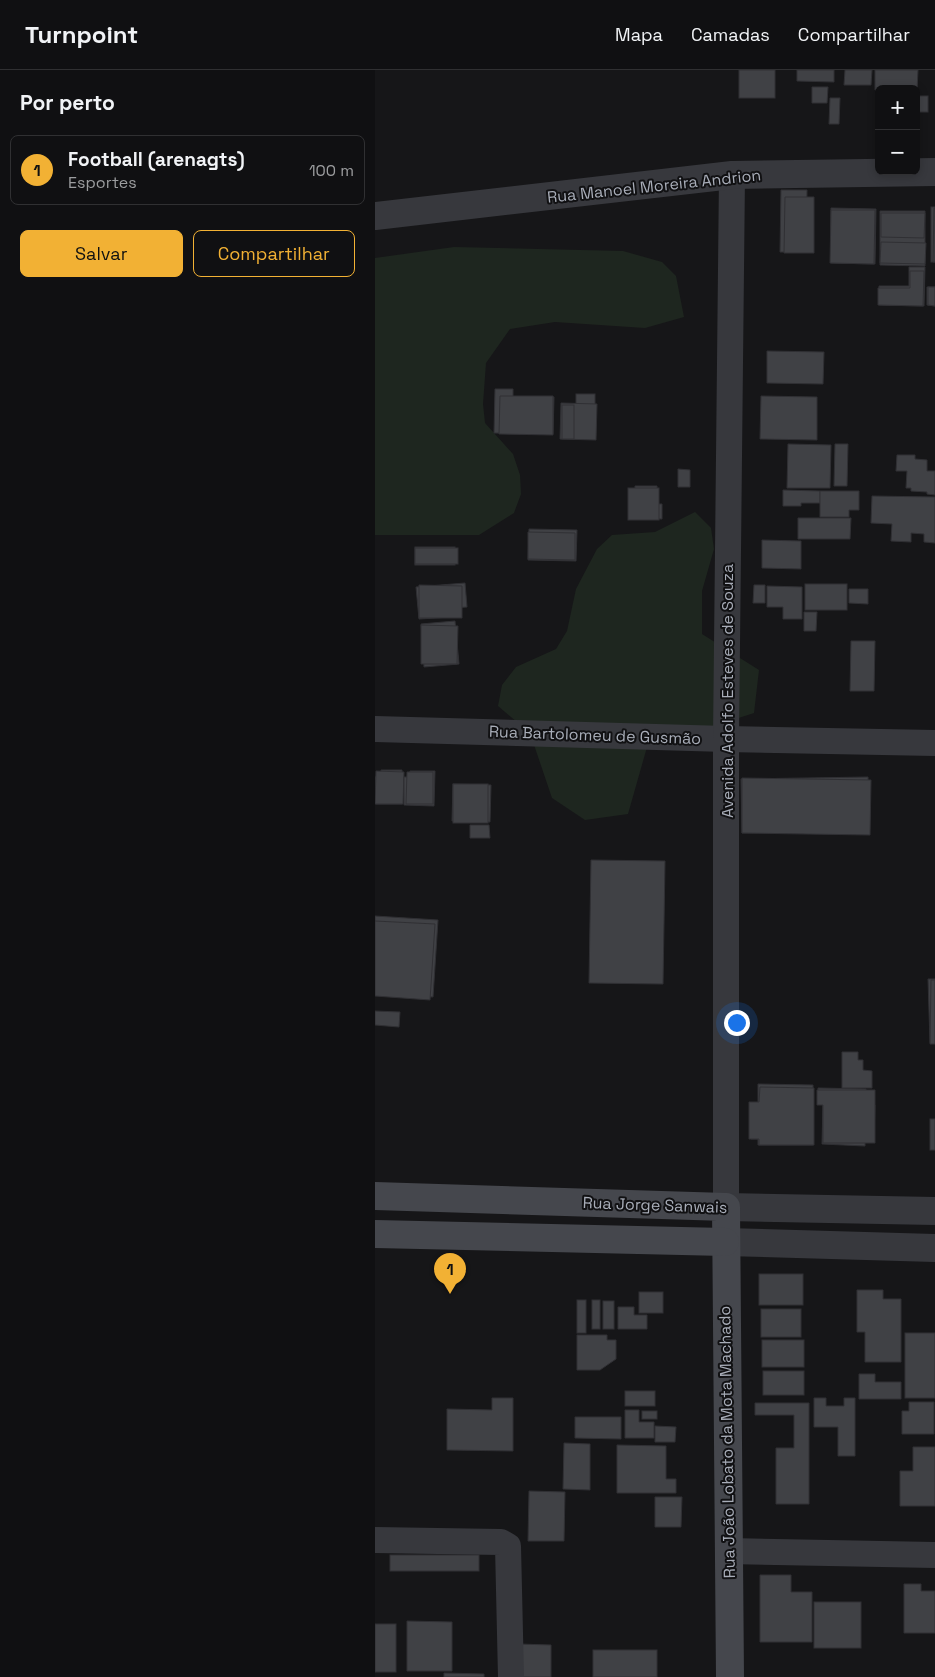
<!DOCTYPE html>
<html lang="pt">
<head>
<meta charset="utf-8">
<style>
	body { margin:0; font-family:"Space Grotesk",sans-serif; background:#1e1e20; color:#f1f3f6 }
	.controls { position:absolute; right:15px; top:15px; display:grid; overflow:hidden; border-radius:8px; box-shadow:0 2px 8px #0003 }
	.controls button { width:45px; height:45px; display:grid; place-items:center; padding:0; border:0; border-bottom:1px solid #303032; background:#101012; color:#f1f3f6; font:25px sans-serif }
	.you { position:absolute; left:361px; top:952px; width:18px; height:18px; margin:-12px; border:4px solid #fff; border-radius:50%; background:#1a73e8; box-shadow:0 0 0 8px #1a73e833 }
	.badge { display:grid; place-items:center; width:32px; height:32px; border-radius:50%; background:#f2b134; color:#111; font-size:16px; font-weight:700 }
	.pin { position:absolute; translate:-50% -41px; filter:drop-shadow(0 1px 2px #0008) }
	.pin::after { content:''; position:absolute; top:26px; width:18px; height:15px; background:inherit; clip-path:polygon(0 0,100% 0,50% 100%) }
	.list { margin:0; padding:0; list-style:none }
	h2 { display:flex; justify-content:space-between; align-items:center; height:65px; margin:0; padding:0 20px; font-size:21px }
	h2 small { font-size:16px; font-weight:400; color:#9c9d9f }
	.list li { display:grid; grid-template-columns:32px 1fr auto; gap:15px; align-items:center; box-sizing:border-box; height:70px; margin:0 10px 10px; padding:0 10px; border:1px solid #303032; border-radius:8px }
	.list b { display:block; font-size:19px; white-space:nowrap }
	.list p { margin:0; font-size:16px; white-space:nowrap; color:#9c9d9f }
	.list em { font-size:16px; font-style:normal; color:#9c9d9f }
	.actions { display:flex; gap:10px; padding:15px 20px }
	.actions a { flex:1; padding:11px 0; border:1px solid #f2b134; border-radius:8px; text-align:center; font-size:18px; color:#f2b134 }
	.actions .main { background:#f2b134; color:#111 }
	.map { position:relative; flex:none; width:560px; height:1607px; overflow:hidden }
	header { display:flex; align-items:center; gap:30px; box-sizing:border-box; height:70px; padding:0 25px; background:#101012; border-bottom:1px solid #303032 }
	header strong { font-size:24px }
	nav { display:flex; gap:28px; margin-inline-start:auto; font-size:18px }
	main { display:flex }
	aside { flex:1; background:#101012 }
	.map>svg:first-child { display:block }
	.green { fill:#1e261f }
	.building { fill:#404145; stroke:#303034 }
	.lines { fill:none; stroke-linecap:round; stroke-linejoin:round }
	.minor { stroke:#37383d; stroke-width:26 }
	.tertiary { stroke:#37383d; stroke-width:28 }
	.secondary { stroke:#45474d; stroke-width:28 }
	.labels { text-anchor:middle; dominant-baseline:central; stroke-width:4; stroke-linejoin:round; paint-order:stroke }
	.street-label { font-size:16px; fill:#a8adb8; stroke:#111113 }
</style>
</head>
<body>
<header>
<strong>Turnpoint</strong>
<nav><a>Mapa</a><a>Camadas</a><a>Compartilhar</a></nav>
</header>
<main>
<aside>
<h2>Por perto<small></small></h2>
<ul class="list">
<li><span class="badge">1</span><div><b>Football (arenagts)</b><p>Esportes</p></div><em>100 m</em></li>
</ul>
<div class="actions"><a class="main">Salvar</a><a>Compartilhar</a></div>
</aside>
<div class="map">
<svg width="560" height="1607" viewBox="0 0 560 1607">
	<rect width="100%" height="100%" fill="#161618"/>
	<g class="green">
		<polygon points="79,177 248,181 287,192 301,206 309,247 270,258 180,252 135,259 111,293 108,334 110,353 138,384 145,405 146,424 139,443 104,465 0,465 0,188"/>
		<polygon points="320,442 336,458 339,479 327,521 327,564 384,600 379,643 339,656 276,663 253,744 210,750 177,728 155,663 123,636 127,615 141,597 181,579 192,561 201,519 222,479 237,465 280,462"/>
	</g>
	<g class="building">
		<rect x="364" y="0" width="36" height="28"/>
		<polygon points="422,0 459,0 459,12 422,11"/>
		<polygon points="470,0 497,0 496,15 469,15"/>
		<polygon points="500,0 543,0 542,21 541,19 504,19 504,21 500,20"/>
		<polygon points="437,17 453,17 452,33 437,33"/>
		<rect x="541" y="26" width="12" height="16"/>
		<polygon points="455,28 465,28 464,54 454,54"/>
		<polygon points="406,120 432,120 431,182 405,182"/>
		<polygon points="410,127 439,127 439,183 409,183"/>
		<rect x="556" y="137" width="4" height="55"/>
		<polygon points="456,138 501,139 500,194 456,193"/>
		<polygon points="559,138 560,138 560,192 558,192"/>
		<polygon points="456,140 500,140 499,194 455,193"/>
		<polygon points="505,141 550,141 550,196 505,195"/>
		<polygon points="506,143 550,143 549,168 506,167"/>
		<polygon points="506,172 551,173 550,194 505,193"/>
		<polygon points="534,197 550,197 549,236 504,235 504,216 534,216"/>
		<polygon points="535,201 549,201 548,236 503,235 503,218 535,218"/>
		<polygon points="552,217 560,217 560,236 552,235"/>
		<polygon points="553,217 560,217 560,236 553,235"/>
		<polygon points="392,281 449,282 448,314 392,313"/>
		<polygon points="120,319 138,319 138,327 179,327 178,364 119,363"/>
		<rect x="201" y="324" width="19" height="45"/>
		<polygon points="125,326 178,326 178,365 124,364"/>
		<polygon points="386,326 442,327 442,370 385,369"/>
		<polygon points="186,333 222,334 221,370 185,369"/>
		<rect x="187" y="335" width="12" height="34"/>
		<polygon points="413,374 456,375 455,418 412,418"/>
		<polygon points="460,374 473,374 472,416 459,416"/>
		<polygon points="522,385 540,385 540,389 552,390 552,401 560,401 560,425 552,424 552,422 536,421 536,418 531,418 532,401 521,401"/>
		<polygon points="303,399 315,400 315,417 303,417"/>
		<polygon points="260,416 282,416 282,434 287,434 287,449 254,448 255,427 260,427"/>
		<rect x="253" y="418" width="31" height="32"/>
		<polygon points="408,420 445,421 445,433 426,433 426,436 408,436"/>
		<polygon points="445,421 484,421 484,440 474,440 474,447 445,447"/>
		<polygon points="497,426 560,427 560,473 549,472 549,464 536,463 536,472 516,471 517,454 496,453"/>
		<polygon points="423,448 476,448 475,469 423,469"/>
		<polygon points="154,459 202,460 201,491 153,490"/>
		<polygon points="153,462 200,463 200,490 153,489"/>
		<polygon points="387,470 426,471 426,499 387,498"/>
		<rect x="40" y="477" width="40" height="18"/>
		<rect x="40" y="478" width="43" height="16"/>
		<polygon points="90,513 92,537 76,538 77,547 44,549 41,517"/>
		<rect x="430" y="514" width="42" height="26"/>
		<polygon points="44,515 87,516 87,548 44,548"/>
		<polygon points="379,515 390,515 390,533 378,533"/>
		<polygon points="392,516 427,517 427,549 408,549 408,537 392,537"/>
		<polygon points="474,519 493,519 493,534 474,533"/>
		<polygon points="429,542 442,542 441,561 429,561"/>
		<polygon points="80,551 84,594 49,597 46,554"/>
		<polygon points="46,555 83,556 82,594 46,594"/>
		<polygon points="476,571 500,571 499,621 475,621"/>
		<polygon points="6,700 27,700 27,734 1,734 0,707 6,707"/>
		<polygon points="1,701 29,702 28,734 0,734"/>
		<polygon points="35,701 60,701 59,736 29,735 29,707 34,707"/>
		<polygon points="32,702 58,702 58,734 31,734"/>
		<polygon points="493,707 494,761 367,763 366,709"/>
		<polygon points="367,708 496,710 495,765 367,763"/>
		<polygon points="78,714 116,715 115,752 77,751"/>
		<rect x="78" y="714" width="35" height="39"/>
		<polygon points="95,755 114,755 115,768 95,768"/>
		<polygon points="216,790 290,791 288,914 214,913"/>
		<polygon points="0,846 63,850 58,927 0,923"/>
		<polygon points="0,851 60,854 55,930 0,926"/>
		<polygon points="553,909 560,909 560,973 555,973"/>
		<polygon points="556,910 560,910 560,974 555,974"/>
		<polygon points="0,941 25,942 24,957 0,955"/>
		<polygon points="467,982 483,982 483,990 488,990 488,1000 497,1001 497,1018 467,1018"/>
		<polygon points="383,1014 438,1015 438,1075 383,1075 383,1069 376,1069 376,1034 383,1034"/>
		<polygon points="385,1017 439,1018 439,1075 384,1075 384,1069 374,1069 374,1032 384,1032"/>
		<polygon points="443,1018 491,1019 491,1035 500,1035 499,1069 490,1069 490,1076 447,1074 448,1033 443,1033"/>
		<polygon points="442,1020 500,1020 500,1073 448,1073 448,1035 442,1035"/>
		<rect x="555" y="1049" width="5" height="31"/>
		<rect x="384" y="1204" width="44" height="31"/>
		<polygon points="482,1220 508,1220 508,1229 526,1229 526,1292 490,1292 490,1262 482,1262"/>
		<rect x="264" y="1222" width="24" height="21"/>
		<rect x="202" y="1230" width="9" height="33"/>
		<rect x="217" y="1230" width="8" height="29"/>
		<rect x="228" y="1231" width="11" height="28"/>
		<polygon points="243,1237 259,1237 259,1245 272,1245 272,1259 243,1259"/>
		<rect x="386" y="1239" width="40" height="28"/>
		<rect x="530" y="1263" width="30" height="65"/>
		<polygon points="202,1265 232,1265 232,1270 241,1270 241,1289 225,1300 202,1300"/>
		<rect x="387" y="1270" width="42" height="27"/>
		<rect x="388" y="1301" width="41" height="24"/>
		<polygon points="484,1304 500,1304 500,1312 526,1312 526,1329 484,1329"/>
		<rect x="250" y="1321" width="30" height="15"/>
		<polygon points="117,1328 138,1328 138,1381 72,1380 72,1339 117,1340"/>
		<polygon points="439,1328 451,1328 451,1336 469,1336 469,1328 480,1328 480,1386 463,1386 463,1357 439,1357"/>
		<polygon points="534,1332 559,1332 559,1364 527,1364 527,1341 534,1341"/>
		<polygon points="380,1333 434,1333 434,1434 401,1434 401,1378 419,1378 419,1345 380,1345"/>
		<polygon points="250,1340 264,1340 264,1352 279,1352 279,1368 250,1368"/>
		<rect x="267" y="1341" width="15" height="8"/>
		<polygon points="200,1347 246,1347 246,1369 200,1368"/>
		<polygon points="280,1356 301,1357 300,1372 280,1372"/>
		<polygon points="189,1373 215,1374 215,1420 188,1419"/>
		<polygon points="242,1375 291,1376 291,1409 301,1409 301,1423 242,1423"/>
		<polygon points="538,1377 560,1377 560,1436 525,1436 525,1401 538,1401"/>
		<polygon points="154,1421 190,1422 189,1471 153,1471"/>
		<polygon points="280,1427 307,1427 306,1457 280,1457"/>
		<rect x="15" y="1485" width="89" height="16"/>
		<polygon points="385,1505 416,1505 416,1522 437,1522 437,1572 385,1572"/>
		<polygon points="529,1514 546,1514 546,1521 560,1521 560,1563 529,1563"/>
		<rect x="439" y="1532" width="47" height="46"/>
		<polygon points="32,1551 77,1552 77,1601 32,1601"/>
		<rect x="0" y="1554" width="21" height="48"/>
		<polygon points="143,1574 176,1575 176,1607 143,1607"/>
		<rect x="218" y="1580" width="64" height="27"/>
		<polygon points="69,1603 109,1604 109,1607 69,1607"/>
	</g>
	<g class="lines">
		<g class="minor">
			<polyline points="0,659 351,669 560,673"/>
			<polyline points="351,1137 351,669 357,105"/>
			<polyline points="0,1470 126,1472 133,1476 136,1607"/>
			<polyline points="353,1481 560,1485"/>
		</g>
		<g class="tertiary">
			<polyline points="0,146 357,105 560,102"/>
			<polyline points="351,1137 560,1141"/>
			<polyline points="350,1172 560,1178"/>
		</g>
		<g class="secondary">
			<polyline points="0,1126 351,1137 355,1607"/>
			<polyline points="0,1164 350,1172"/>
		</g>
	</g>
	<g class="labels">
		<g class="street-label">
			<text transform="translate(279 116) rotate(-6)">Rua Manoel Moreira Andrion</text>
			<text transform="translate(352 621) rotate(-90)">Avenida Adolfo Esteves de Souza</text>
			<text transform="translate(220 665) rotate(2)">Rua Bartolomeu de Gusmão</text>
			<text transform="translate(280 1135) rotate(2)">Rua Jorge Sanwais</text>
			<text transform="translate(352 1372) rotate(-91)">Rua João Lobato da Mota Machado</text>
		</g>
	</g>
</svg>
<div class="controls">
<button>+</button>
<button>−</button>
</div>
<div class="you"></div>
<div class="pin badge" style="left:75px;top:1224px">1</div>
</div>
</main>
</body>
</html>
